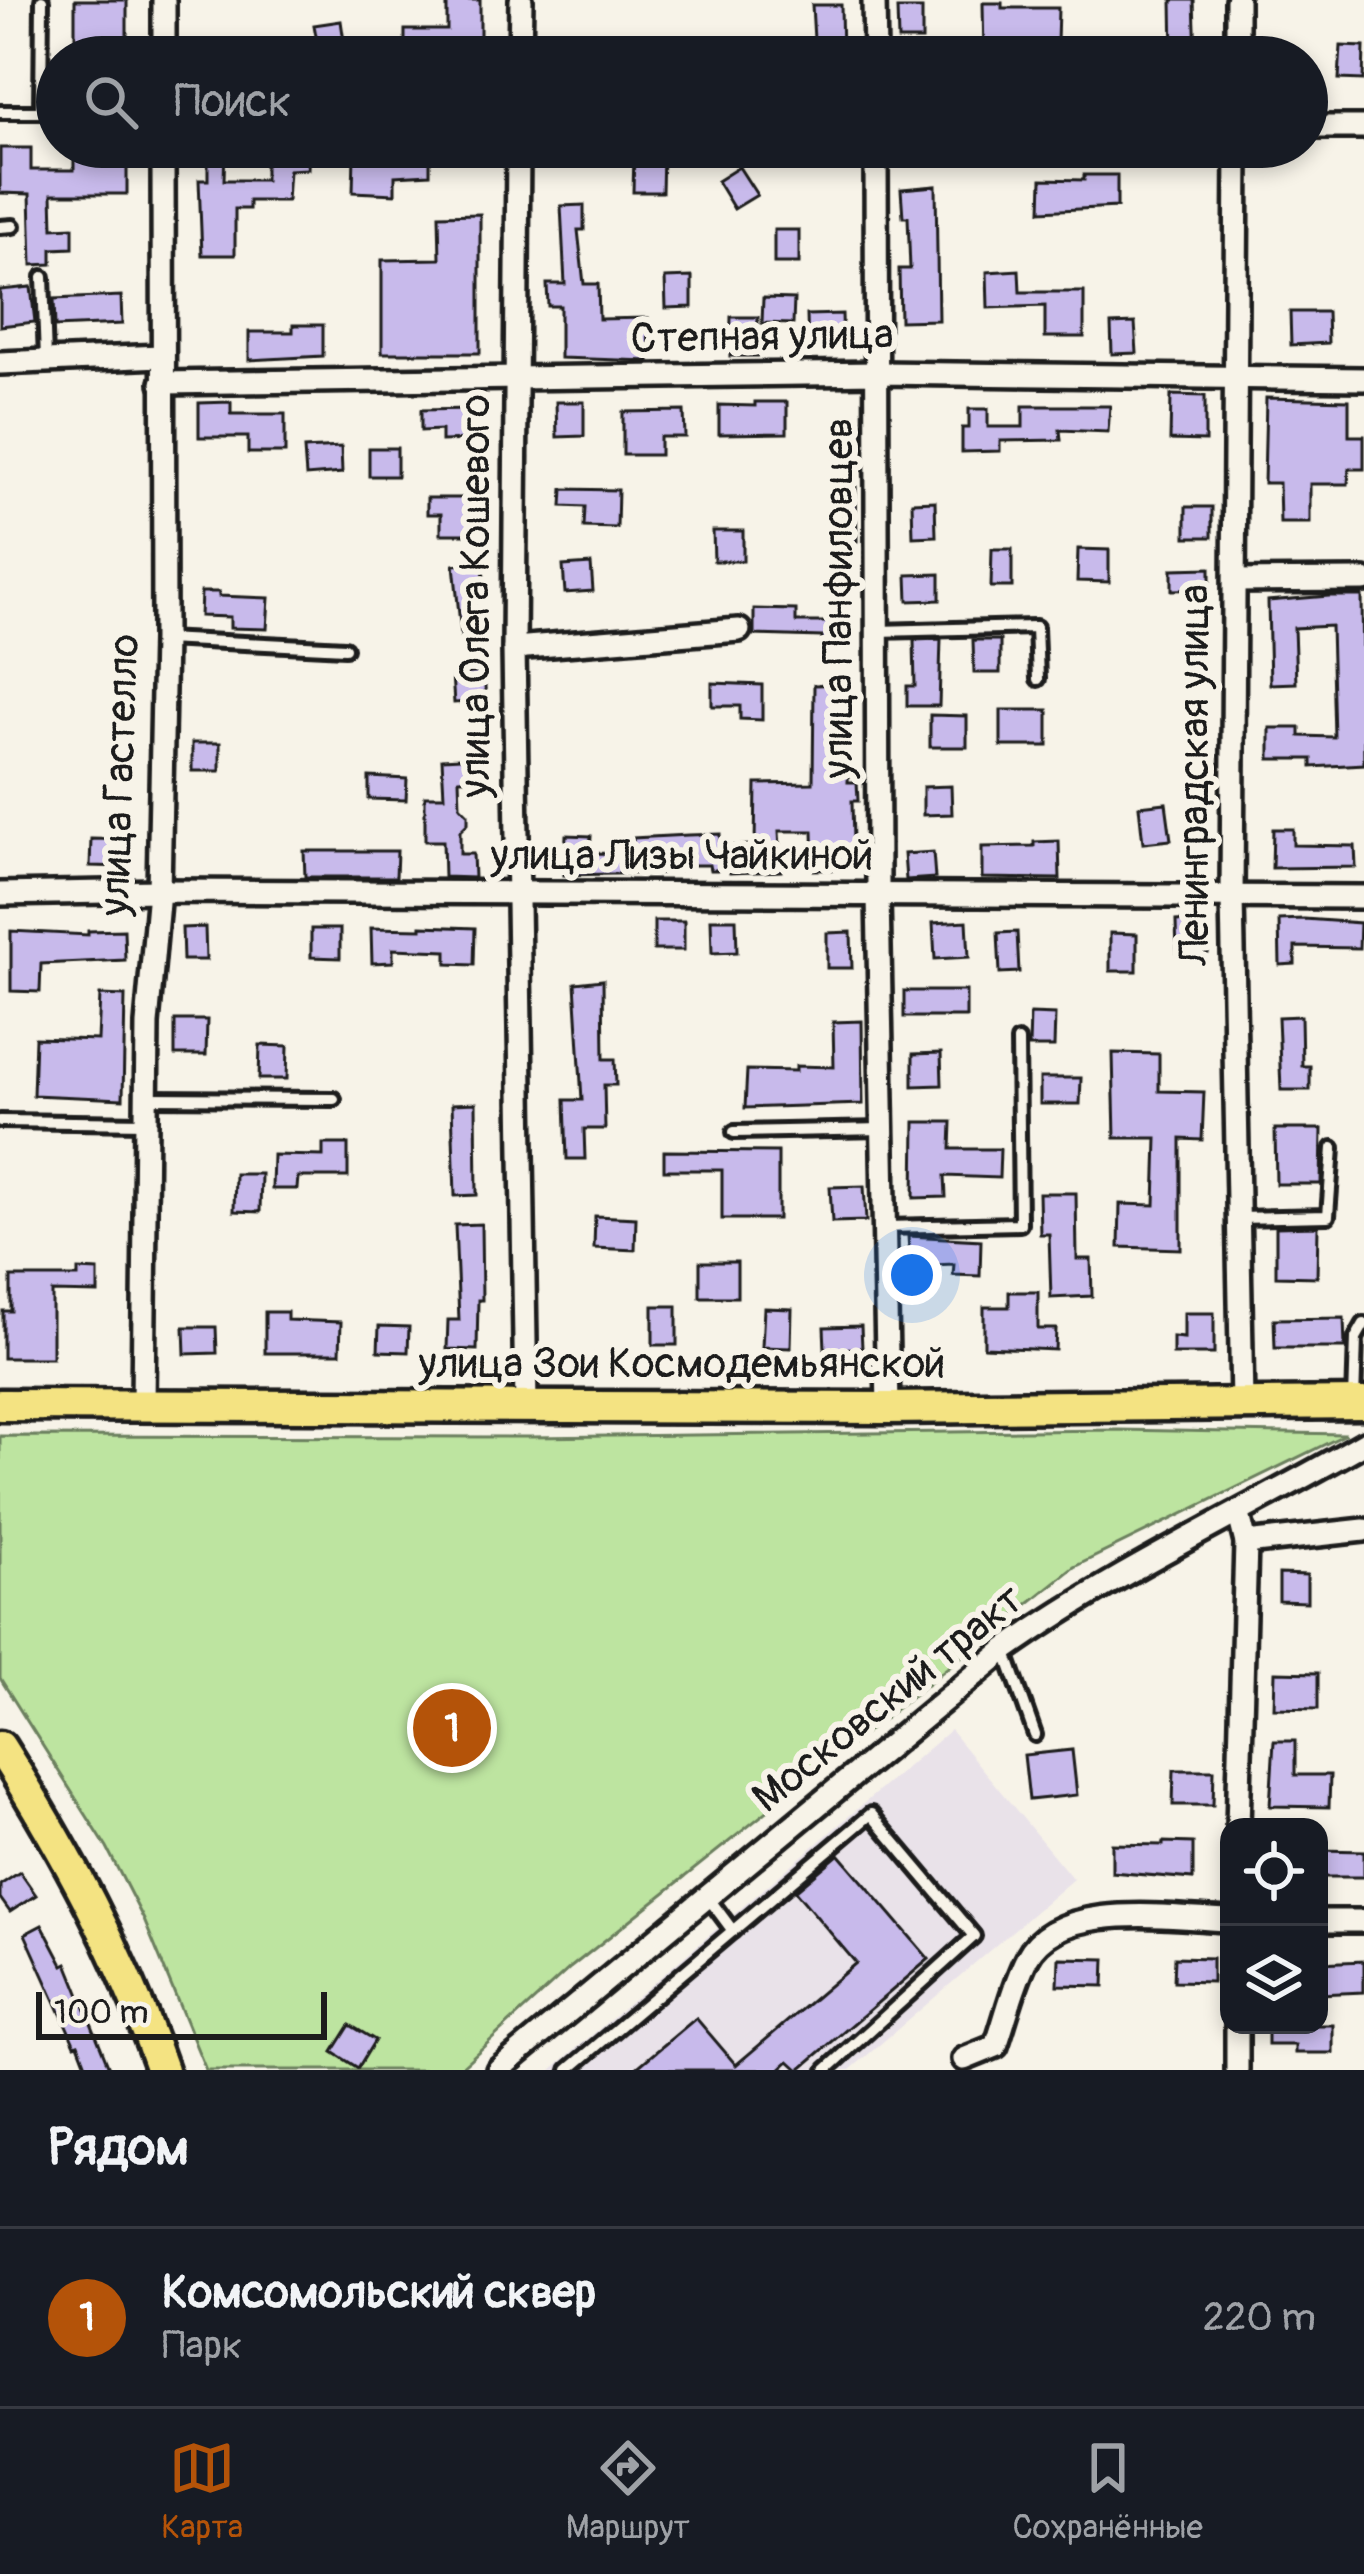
<!DOCTYPE html>
<html lang="ru">
<head>
<meta charset="utf-8">
<style>
	body { margin:0; font-family:Pangolin,sans-serif; background:#20242c; color:#f1f3f6 }
	.controls { position:absolute; right:36px; bottom:36px; display:grid; overflow:hidden; border-radius:24px; box-shadow:0 6px 18px #0003 }
	.controls button { width:108px; height:108px; display:grid; place-items:center; padding:0; border:0; border-bottom:3px solid #363941; background:#171b24; color:#f1f3f6; font:60px sans-serif }
	.scale { position:absolute; left:36px; bottom:30px; width:291px; box-sizing:border-box; padding-left:12px; border:6px solid #1c1c1c; border-top:0; font-size:33px; line-height:42px; white-space:nowrap; color:#1c1c1c; -webkit-text-stroke:9px #f7f3e8; paint-order:stroke }
	.you { position:absolute; left:912px; top:1275px; width:42px; height:42px; margin:-30px; border:9px solid #fff; border-radius:50%; background:#1a73e8; box-shadow:0 0 0 18px #1a73e833 }
	.badge { display:grid; place-items:center; width:78px; height:78px; border-radius:50%; background:#b45309; color:#fff; font-size:39px; font-weight:700 }
	.pin { position:absolute; translate:-50% -50%; border:6px solid #fff; box-shadow:0 3px 12px #0006 }
	.list { margin:0; padding:0; list-style:none }
	h2 { display:flex; justify-content:space-between; align-items:center; height:156px; margin:0; padding:0 48px; font-size:51px }
	h2 small { font-size:39px; font-weight:400; color:#9ea1a6 }
	.list li { display:grid; grid-template-columns:78px 1fr auto; gap:36px; align-items:center; box-sizing:border-box; height:180px; padding:0 48px; border-top:3px solid #363941 }
	.list b { display:block; font-size:45px; white-space:nowrap }
	.list p { margin:0; font-size:39px; white-space:nowrap; color:#9ea1a6 }
	.list em { font-size:39px; font-style:normal; color:#9ea1a6 }
	.icon { flex:none; width:66px; height:66px; fill:none; stroke:currentColor; stroke-width:2; stroke-linecap:round; stroke-linejoin:round }
	.map { position:relative; flex:none; width:1364px; height:2070px; overflow:hidden }
	.search { position:absolute; background:#171b24; box-shadow:0 6px 18px #0003; left:36px; right:36px; top:36px; height:132px; display:flex; align-items:center; gap:30px; box-sizing:border-box; padding:0 42px; border-radius:66px; color:#9ea1a6; font-size:45px }
	.sheet { height:336px; background:#171b24 }
	nav { display:flex; justify-content:space-around; align-items:center; box-sizing:border-box; height:168px; border-top:3px solid #363941; background:#171b24; font-size:33px; color:#9ea1a6 }
	nav a { display:grid; justify-items:center; gap:6px }
	nav .on { color:#b45309 }
	.map>svg:first-child { display:block }
	.built { fill:#e9e2e9 }
	.green { fill:#bde4a0; stroke:#6c805e; stroke-width:3 }
	.building { fill:#c8baeb; stroke:#1c1c1c; stroke-width:3 }
	.lines { fill:none; stroke-linecap:round; stroke-linejoin:round }
	.service-casing { stroke:#1c1c1c; stroke-width:20 }
	.minor-casing { stroke:#1c1c1c; stroke-width:30 }
	.primary-casing { stroke:#1c1c1c; stroke-width:39 }
	.service { stroke:#f7f3e8; stroke-width:10 }
	.minor { stroke:#f7f3e8; stroke-width:21 }
	.primary { stroke:#f4e382; stroke-width:30 }
	.labels { text-anchor:middle; dominant-baseline:central; stroke-width:12; stroke-linejoin:round; paint-order:stroke }
	.street-label { font-size:42px; fill:#1c1c1c; stroke:#f7f3e8 }
</style>
</head>
<body>
<div class="map">
<svg width="1364" height="2070" viewBox="0 0 1364 2070">
	<rect width="100%" height="100%" fill="#f7f3e8"/>
	<filter id="ink" filterUnits="userSpaceOnUse"><feTurbulence type="fractalNoise" baseFrequency=".00833" numOctaves="2"/><feDisplacementMap in="SourceGraphic" scale="24" xChannelSelector="R" yChannelSelector="G"/><feConvolveMatrix kernelMatrix="1 2 1 2 8 2 1 2 1" color-interpolation-filters="sRGB"/></filter>
	<g filter="url(#ink)">
		<polygon class="built" points="950,1730 1073,1879 850,2070 551,2070"/>
		<polygon class="green" points="1118,1430 1346,1434 1074,1567 570,1968 458,2070 206,2070 144,1920 107,1848 0,1678 0,1436 529,1437"/>
		<g class="building">
			<rect x="75" y="0" width="52" height="57"/>
			<polygon points="447,0 480,0 480,44 405,49 405,30 447,30"/>
			<polygon points="1172,0 1194,0 1196,57 1173,57"/>
			<polygon points="983,3 1002,3 1002,8 1058,8 1057,43 1011,43 1012,57 984,57"/>
			<polygon points="812,5 841,5 842,57 815,57"/>
			<polygon points="897,9 922,9 922,40 898,40"/>
			<polygon points="341,21 345,48 319,52 314,25"/>
			<polygon points="593,36 594,57 557,57 557,37"/>
			<polygon points="1341,46 1364,47 1363,80 1339,79"/>
			<polygon points="74,147 127,147 127,194 52,194 53,228 73,227 73,248 52,249 52,264 32,265 30,194 0,193 0,148 31,148 31,170 74,170"/>
			<polygon points="208,147 225,147 224,180 265,180 265,147 309,147 308,169 289,170 287,201 249,201 249,209 235,209 235,255 202,255 199,180 208,180"/>
			<polygon points="634,153 663,154 662,192 633,192"/>
			<polygon points="430,154 430,174 395,176 395,194 353,192 354,155 411,158"/>
			<polygon points="739,167 757,195 734,209 717,181"/>
			<polygon points="1084,175 1117,175 1117,207 1041,211 1042,179 1084,180"/>
			<polygon points="936,186 938,320 900,321 899,269 910,269 908,217 903,217 901,189"/>
			<polygon points="584,205 584,230 578,230 584,284 598,284 599,319 648,318 649,361 560,358 560,306 548,306 547,284 565,284 561,206"/>
			<polygon points="480,214 480,353 382,353 382,260 440,259 439,215"/>
			<rect x="774" y="230" width="25" height="33"/>
			<polygon points="1019,270 1020,292 1084,292 1084,337 1045,337 1045,306 988,308 987,272"/>
			<polygon points="692,277 692,307 666,308 665,278"/>
			<polygon points="31,287 35,322 0,326 0,290"/>
			<polygon points="121,296 122,324 55,327 54,299"/>
			<polygon points="763,298 794,299 793,324 762,323"/>
			<polygon points="1290,312 1327,312 1328,343 1291,345"/>
			<polygon points="842,314 843,349 808,350 807,315"/>
			<polygon points="731,317 758,317 757,356 730,356"/>
			<polygon points="1135,323 1137,353 1112,354 1111,324"/>
			<polygon points="293,325 323,325 323,356 249,360 249,332 293,332"/>
			<polygon points="1171,395 1205,396 1205,441 1170,440"/>
			<polygon points="1266,398 1349,400 1349,436 1364,436 1364,469 1349,469 1348,484 1310,484 1310,523 1280,523 1279,483 1264,483"/>
			<polygon points="231,402 231,414 285,414 285,453 248,453 248,437 199,437 199,403"/>
			<polygon points="556,402 584,402 584,436 557,437"/>
			<polygon points="755,402 787,402 787,433 719,434 719,405 755,406"/>
			<polygon points="1023,406 1110,406 1108,432 1060,430 1061,440 1000,441 1000,451 962,452 962,428 969,428 969,409 988,409 988,427 1023,427"/>
			<polygon points="472,409 473,440 441,441 441,430 421,431 421,410"/>
			<polygon points="684,411 685,437 660,437 660,455 623,455 623,412"/>
			<polygon points="341,447 342,473 306,476 304,449"/>
			<rect x="369" y="448" width="28" height="28"/>
			<polygon points="840,487 856,487 857,541 830,541 830,523 841,523"/>
			<polygon points="563,489 618,490 617,528 584,527 585,507 562,506"/>
			<polygon points="427,498 476,498 476,534 441,534 441,514 427,514"/>
			<polygon points="935,501 936,536 913,537 912,502"/>
			<rect x="1186" y="507" width="26" height="30"/>
			<polygon points="713,531 743,531 743,561 714,561"/>
			<polygon points="992,549 1012,549 1012,587 991,587"/>
			<polygon points="1078,549 1109,550 1109,582 1077,581"/>
			<polygon points="483,563 485,600 478,600 482,642 462,644 454,565"/>
			<polygon points="591,564 593,591 565,593 563,566"/>
			<polygon points="1210,568 1210,589 1172,590 1172,569"/>
			<polygon points="940,574 940,600 908,601 907,575"/>
			<polygon points="201,592 219,592 219,596 269,598 267,629 230,628 230,617 200,616"/>
			<polygon points="1329,596 1362,596 1364,764 1312,767 1312,759 1270,759 1270,728 1300,728 1300,736 1334,737 1331,626 1294,628 1296,683 1270,684 1268,601"/>
			<polygon points="754,609 796,610 796,622 847,622 847,650 822,650 822,637 754,635"/>
			<polygon points="941,639 939,706 907,706 907,686 915,686 914,640"/>
			<polygon points="973,640 1000,640 1000,673 974,673"/>
			<polygon points="484,672 486,701 454,703 452,675"/>
			<polygon points="712,683 762,685 762,720 740,719 740,706 712,706"/>
			<polygon points="852,684 848,782 857,782 858,801 852,801 853,842 860,842 861,869 814,870 813,831 779,831 781,871 730,873 730,870 710,870 709,865 684,865 684,870 665,870 665,873 564,875 566,835 591,836 590,853 633,854 633,838 688,835 720,834 720,846 755,845 756,784 813,783 814,685"/>
			<rect x="1001" y="710" width="47" height="36"/>
			<polygon points="930,715 967,716 967,747 930,747"/>
			<rect x="192" y="743" width="28" height="28"/>
			<polygon points="480,757 481,778 459,779 460,806 468,814 468,823 460,831 460,854 473,854 474,878 444,877 443,841 425,841 425,796 444,796 442,759"/>
			<polygon points="369,777 407,779 406,800 369,799"/>
			<polygon points="951,786 952,814 923,815 923,787"/>
			<polygon points="1166,803 1171,840 1143,843 1139,806"/>
			<polygon points="1273,829 1293,829 1293,845 1355,846 1356,867 1272,868"/>
			<polygon points="91,839 128,840 127,867 90,866"/>
			<polygon points="1059,841 1060,879 982,878 982,847 1034,846 1034,842"/>
			<polygon points="304,851 397,851 396,877 305,877"/>
			<polygon points="933,852 935,878 906,880 904,854"/>
			<polygon points="711,919 736,919 737,952 712,953"/>
			<polygon points="1207,919 1208,953 1177,954 1176,921"/>
			<polygon points="1304,919 1360,923 1359,948 1295,947 1295,964 1280,965 1279,920"/>
			<rect x="654" y="921" width="30" height="29"/>
			<polygon points="967,921 969,957 935,959 933,923"/>
			<polygon points="421,926 475,928 474,965 447,964 447,951 393,949 393,962 372,963 371,928 421,929"/>
			<polygon points="205,927 206,960 183,960 182,928"/>
			<polygon points="311,929 340,929 340,958 311,957"/>
			<polygon points="124,930 125,960 41,964 40,992 11,991 11,931 88,935 88,931"/>
			<polygon points="851,932 852,968 827,968 827,933"/>
			<polygon points="1017,932 1019,972 1000,973 998,933"/>
			<polygon points="1110,933 1137,934 1137,971 1110,971"/>
			<polygon points="603,980 604,1059 615,1059 616,1085 604,1085 605,1129 584,1129 585,1159 567,1159 565,1100 582,1100 575,983"/>
			<rect x="904" y="991" width="62" height="26"/>
			<polygon points="100,995 125,996 123,1099 33,1095 35,1038 98,1040"/>
			<polygon points="1030,1014 1055,1015 1054,1047 1029,1047"/>
			<polygon points="1301,1016 1302,1066 1310,1066 1310,1090 1281,1090 1278,1017"/>
			<polygon points="175,1020 207,1020 206,1055 175,1055"/>
			<polygon points="862,1021 863,1104 745,1108 747,1070 796,1071 796,1066 834,1067 833,1022"/>
			<polygon points="260,1045 288,1046 287,1079 259,1079"/>
			<polygon points="941,1053 942,1085 913,1086 913,1054"/>
			<polygon points="1113,1053 1159,1054 1159,1091 1204,1092 1202,1140 1181,1139 1181,1249 1119,1247 1120,1204 1155,1205 1157,1138 1115,1138"/>
			<polygon points="1040,1078 1081,1078 1080,1104 1040,1104"/>
			<polygon points="476,1103 477,1195 455,1196 452,1104"/>
			<polygon points="915,1122 952,1122 951,1149 1000,1149 999,1178 945,1176 946,1197 914,1198"/>
			<polygon points="1275,1129 1322,1129 1321,1184 1276,1184"/>
			<polygon points="323,1144 348,1144 348,1177 298,1177 297,1189 272,1189 273,1155 323,1156"/>
			<polygon points="664,1151 778,1152 778,1219 722,1219 722,1170 664,1170"/>
			<polygon points="235,1174 261,1174 260,1212 234,1211"/>
			<polygon points="864,1186 866,1221 832,1222 830,1187"/>
			<polygon points="1039,1193 1076,1193 1077,1259 1091,1259 1092,1296 1051,1298 1049,1234 1040,1234"/>
			<polygon points="595,1216 636,1218 635,1250 594,1248"/>
			<polygon points="481,1224 482,1300 478,1300 477,1350 447,1349 448,1320 459,1320 455,1225"/>
			<polygon points="1318,1226 1317,1277 1276,1276 1276,1227"/>
			<polygon points="908,1236 981,1240 980,1276 953,1275 954,1264 910,1266"/>
			<rect x="700" y="1262" width="37" height="35"/>
			<polygon points="78,1270 98,1271 98,1293 52,1292 52,1358 3,1358 3,1311 11,1311 11,1277 78,1277"/>
			<polygon points="1009,1292 1038,1292 1038,1329 1056,1329 1055,1350 984,1347 984,1307 1009,1307"/>
			<rect x="653" y="1306" width="24" height="39"/>
			<polygon points="764,1308 792,1309 791,1348 762,1347"/>
			<polygon points="265,1312 287,1312 287,1320 341,1322 340,1353 265,1353"/>
			<polygon points="1184,1313 1214,1313 1214,1354 1173,1354 1173,1337 1184,1338"/>
			<polygon points="1344,1318 1345,1348 1275,1348 1274,1319"/>
			<polygon points="379,1326 409,1327 408,1352 378,1351"/>
			<polygon points="861,1326 862,1348 825,1349 824,1327"/>
			<polygon points="184,1327 216,1327 217,1353 185,1354"/>
			<polygon points="1279,1574 1307,1575 1307,1602 1279,1601"/>
			<polygon points="1275,1672 1318,1673 1318,1709 1274,1708"/>
			<polygon points="1274,1741 1295,1741 1295,1775 1330,1775 1329,1807 1270,1806"/>
			<polygon points="1072,1750 1077,1795 1029,1800 1024,1755"/>
			<polygon points="1174,1770 1214,1770 1213,1805 1173,1805"/>
			<polygon points="1163,1842 1193,1843 1193,1879 1112,1872 1112,1844 1163,1845"/>
			<polygon points="1319,1850 1364,1851 1364,1877 1319,1877"/>
			<polygon points="839,1854 929,1959 799,2070 789,2061 779,2070 634,2070 696,2018 736,2065 856,1963 795,1891"/>
			<polygon points="20,1872 36,1895 10,1912 0,1898 0,1885"/>
			<polygon points="42,1925 63,1965 67,1963 110,2070 88,2070 78,2044 75,2045 25,1934"/>
			<polygon points="1175,1957 1212,1958 1212,1982 1174,1981"/>
			<polygon points="1059,1958 1105,1959 1104,1986 1058,1985"/>
			<polygon points="1364,1961 1364,1992 1319,1994 1319,1963"/>
			<polygon points="350,2025 375,2040 358,2068 333,2052"/>
			<polygon points="1268,2025 1333,2025 1333,2053 1295,2053 1295,2045 1268,2045"/>
		</g>
		<g class="lines">
			<g class="service-casing">
				<g id="service">
					<polyline points="0,112 41,112 42,0"/>
					<polyline points="0,227 13,226"/>
					<polyline points="43,277 46,359"/>
					<polyline points="877,631 1036,627 1038,679"/>
					<polyline points="164,639 345,648"/>
					<polyline points="146,1098 334,1099"/>
					<polyline points="0,1121 146,1123"/>
					<polyline points="734,1132 883,1129"/>
					<polyline points="1238,1218 1328,1216 1333,1148"/>
					<polyline points="885,1227 1020,1224 1018,1041"/>
					<polyline points="1354,1402 1356,1338 1364,1324"/>
					<polyline points="1005,1650 1035,1735"/>
					<polyline points="707,1896 733,1931"/>
					<polyline points="568,2070 871,1814 974,1936 826,2070"/>
				</g>
			</g>
			<g class="minor-casing">
				<g id="minor">
					<polyline points="874,0 875,57"/>
					<polyline points="164,57 164,0"/>
					<polyline points="520,57 521,0"/>
					<polyline points="1237,57 1237,0"/>
					<polyline points="1307,127 1364,127"/>
					<polyline points="518,147 514,648 526,1406"/>
					<polyline points="876,147 878,896 888,1408"/>
					<polyline points="1237,147 1232,898 1242,1402"/>
					<polyline points="0,363 161,356"/>
					<polyline points="162,383 879,373 1364,379"/>
					<polyline points="1235,581 1364,580"/>
					<polyline points="514,648 739,630"/>
					<polyline points="0,894 159,891 1364,897"/>
					<polyline points="143,1404 147,1024 159,891 164,639 163,147"/>
					<polyline points="1246,1543 1364,1530"/>
					<polyline points="1238,1827 1246,1543 1239,1515"/>
					<polyline points="1319,1921 1364,1921"/>
					<path d="M964,2059L996,2046C1006,2018 1013,1985 1027,1958C1057,1899 1174,1918 1229,1920"/>
					<path d="M498,2070L1005,1650C1118,1570 1244,1512 1364,1443"/>
					<polyline points="1237,2070 1237,2025"/>
				</g>
			</g>
			<g class="primary-casing">
				<g id="primary">
					<polyline points="0,1405 888,1408 1364,1403"/>
					<path d="M0,1747C65,1850 122,1954 162,2070"/>
				</g>
			</g>
			<use href="#service" class="service"/>
			<use href="#minor" class="minor"/>
			<use href="#primary" class="primary"/>
		</g>
	</g>
	<g class="labels">
		<g class="street-label">
			<text transform="translate(762 337) rotate(-1)">Степная улица</text>
			<text transform="translate(476 596) rotate(-90)">улица Олега Кошевого</text>
			<text transform="translate(839 598) rotate(-90)">улица Панфиловцев</text>
			<text transform="translate(120 775) rotate(-88)">улица Гастелло</text>
			<text transform="translate(1195 775) rotate(-90)">Ленинградская улица</text>
			<text x="682" y="856">улица Лизы Чайкиной</text>
			<text x="682" y="1364">улица Зои Космодемьянской</text>
			<text transform="translate(888 1699) rotate(-39)">Московский тракт</text>
		</g>
	</g>
</svg>
<div class="controls">
<button><svg class="icon" aria-label="locate" viewBox="0 0 24 24"><circle cx="12" cy="12" r="6"/><path d="M12 2v4M12 18v4M2 12h4M18 12h4"/></svg></button>
<button><svg class="icon" aria-label="layers" viewBox="0 0 24 24"><path d="M12 4l9 5-9 5-9-5zM3 14l9 5 9-5"/></svg></button>
</div>
<div class="scale">100 m</div>
<div class="you"></div>
<div class="pin badge" style="left:452px;top:1728px">1</div>
<div class="search"><svg class="icon" aria-label="search" viewBox="0 0 24 24"><circle cx="10" cy="10" r="6"/><path d="M15 15l6 6"/></svg>Поиск</div>
</div>
<section class="sheet">
<h2>Рядом<small></small></h2>
<ul class="list">
<li><span class="badge">1</span><div><b>Комсомольский сквер</b><p>Парк</p></div><em>220 m</em></li>
</ul>
</section>
<nav>
<a class="on"><svg class="icon" aria-label="map" viewBox="0 0 24 24"><path d="M3 6l6-2 6 2 6-2v14l-6 2-6-2-6 2zM9 4v14M15 6v14"/></svg>Карта</a>
<a><svg class="icon" aria-label="directions" viewBox="0 0 24 24"><path d="M12 3l9 9-9 9-9-9zM9 14v-3h6M13 9l2 2-2 2"/></svg>Маршрут</a>
<a><svg class="icon" aria-label="saved" viewBox="0 0 24 24"><path d="M7 4h10v16l-5-4-5 4z"/></svg>Сохранённые</a>
</nav>
</body>
</html>
